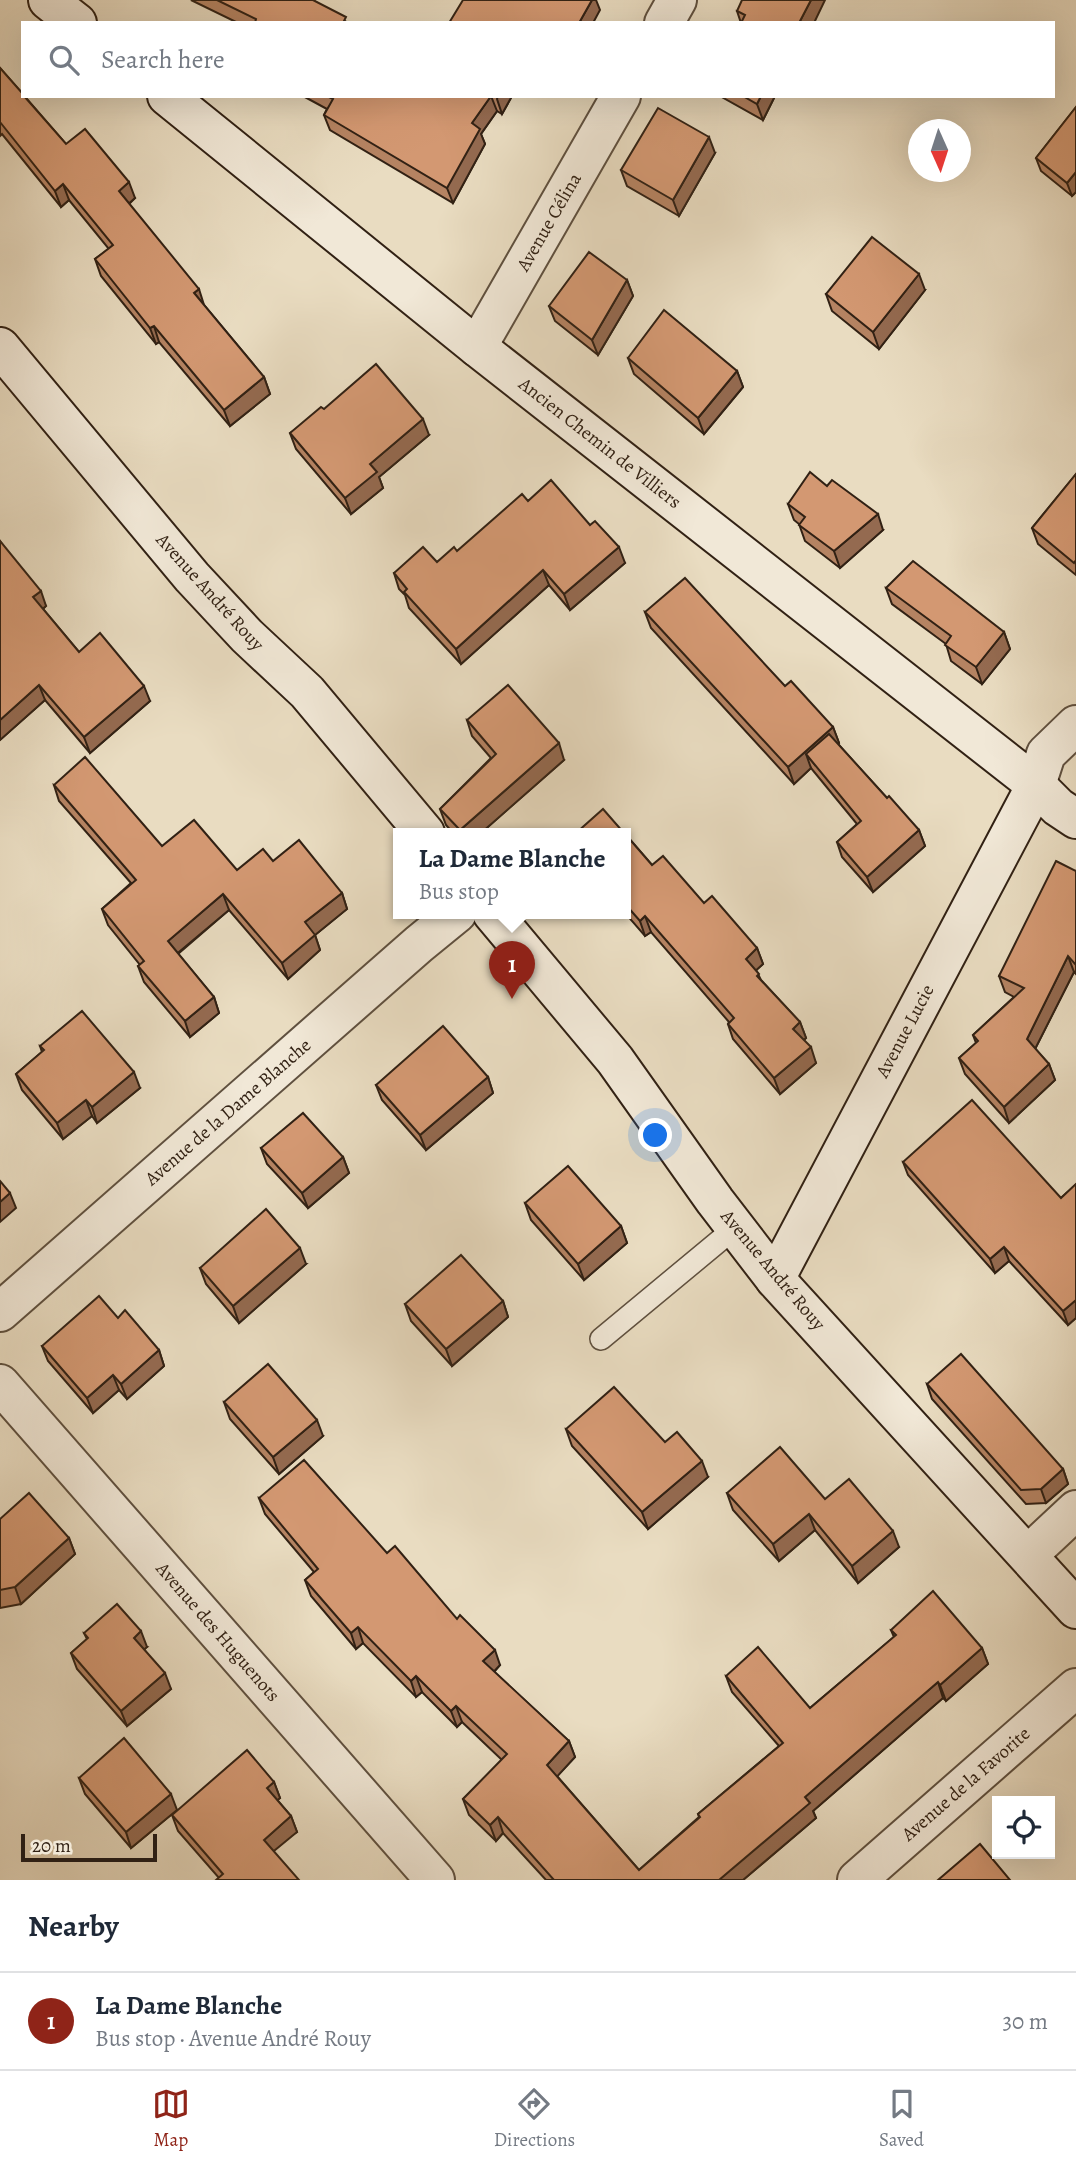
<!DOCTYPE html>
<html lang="en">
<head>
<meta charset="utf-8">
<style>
	body { margin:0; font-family:Alegreya,serif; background:#f2f2f3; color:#1f2937 }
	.controls { position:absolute; right:21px; bottom:21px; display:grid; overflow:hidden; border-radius:0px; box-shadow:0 7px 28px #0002 }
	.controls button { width:63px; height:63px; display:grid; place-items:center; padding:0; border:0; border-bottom:2px solid #e0e1e3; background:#fff; color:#1f2937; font:35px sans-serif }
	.compass { position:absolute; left:908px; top:119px; width:63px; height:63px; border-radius:50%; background:#fff; box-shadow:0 7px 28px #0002; rotate:177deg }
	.scale { position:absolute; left:21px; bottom:18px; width:136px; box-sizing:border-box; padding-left:7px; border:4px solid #312114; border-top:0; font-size:19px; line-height:24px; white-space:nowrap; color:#312114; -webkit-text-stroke:5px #f1e8d7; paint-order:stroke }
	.you { position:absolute; left:656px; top:1136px; width:24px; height:24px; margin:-18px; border:5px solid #fff; border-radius:50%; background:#1a73e8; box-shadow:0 0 0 10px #1a73e833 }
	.badge { display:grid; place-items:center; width:46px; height:46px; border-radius:50%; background:#8f2418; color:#fff; font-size:23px; font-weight:700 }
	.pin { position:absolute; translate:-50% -58px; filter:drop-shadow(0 2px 4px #0008) }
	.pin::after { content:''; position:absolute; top:37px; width:24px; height:21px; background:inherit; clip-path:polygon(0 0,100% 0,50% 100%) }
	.popup { position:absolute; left:393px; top:828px; width:238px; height:91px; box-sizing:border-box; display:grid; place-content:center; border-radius:0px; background:#fff; filter:drop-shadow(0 2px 5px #0005); font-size:23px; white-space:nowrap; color:#747a83 }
	.popup b { font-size:26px; color:#1f2937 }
	.popup::after { content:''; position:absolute; left:50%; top:100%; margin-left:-14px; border:14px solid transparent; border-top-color:#fff }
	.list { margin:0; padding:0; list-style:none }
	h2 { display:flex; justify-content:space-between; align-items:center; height:91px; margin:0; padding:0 28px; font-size:30px }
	h2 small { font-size:23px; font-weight:400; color:#747a83 }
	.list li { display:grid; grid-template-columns:46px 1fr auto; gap:21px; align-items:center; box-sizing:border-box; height:98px; padding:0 28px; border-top:2px solid #e0e1e3 }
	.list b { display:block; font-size:26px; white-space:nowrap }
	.list p { margin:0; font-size:23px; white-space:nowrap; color:#747a83 }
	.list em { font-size:23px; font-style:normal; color:#747a83 }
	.icon { flex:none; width:38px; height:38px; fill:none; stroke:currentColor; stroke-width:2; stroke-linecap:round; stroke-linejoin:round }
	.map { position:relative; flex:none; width:1076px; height:1880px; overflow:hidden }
	.search { position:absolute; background:#fff; box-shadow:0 7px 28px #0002; left:21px; right:21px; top:21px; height:77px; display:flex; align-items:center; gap:18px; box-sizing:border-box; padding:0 24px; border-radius:0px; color:#747a83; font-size:26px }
	.sheet { height:189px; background:#fff }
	nav { display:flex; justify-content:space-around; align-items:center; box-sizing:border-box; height:98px; border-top:2px solid #e0e1e3; background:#fff; font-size:19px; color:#747a83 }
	nav a { display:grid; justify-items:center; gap:4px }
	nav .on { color:#8f2418 }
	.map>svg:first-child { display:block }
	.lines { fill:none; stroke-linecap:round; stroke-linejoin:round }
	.lane-casing { stroke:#5f503f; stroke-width:24 }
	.street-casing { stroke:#5f503f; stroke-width:42 }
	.secondary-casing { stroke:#312114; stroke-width:42 }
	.lane { stroke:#f1e8d7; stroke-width:21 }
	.street { stroke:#f1e8d7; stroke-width:38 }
	.secondary { stroke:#f1e8d7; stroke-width:38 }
	.wall { fill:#b58362; stroke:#312114; stroke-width:2 }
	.shaded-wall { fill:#946a50; stroke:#312114; stroke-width:2 }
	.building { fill:#d39872; stroke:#312114; stroke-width:2 }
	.labels { text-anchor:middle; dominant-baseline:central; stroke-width:7; stroke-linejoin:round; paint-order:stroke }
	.street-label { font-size:19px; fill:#312114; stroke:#f1e8d7 }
</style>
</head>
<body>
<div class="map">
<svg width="1076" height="1880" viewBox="0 0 1076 1880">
	<rect width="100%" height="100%" fill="#e9dcc1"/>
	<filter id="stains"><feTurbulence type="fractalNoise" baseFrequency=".00286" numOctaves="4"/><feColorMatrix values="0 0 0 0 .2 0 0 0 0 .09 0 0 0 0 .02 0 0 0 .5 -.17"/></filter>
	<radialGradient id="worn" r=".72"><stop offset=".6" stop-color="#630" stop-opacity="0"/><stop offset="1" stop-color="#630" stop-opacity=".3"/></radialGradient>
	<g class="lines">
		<g class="lane-casing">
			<polyline id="lane" points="601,1339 736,1227"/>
		</g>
		<g class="street-casing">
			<g id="street">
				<polyline points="664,23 677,0"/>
				<polyline points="477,347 621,96"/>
				<polyline points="1036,785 1046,754 1076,725"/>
				<polyline points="0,1312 419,944 457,913"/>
				<polyline points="0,1384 435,1880"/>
				<polyline points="1028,1555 1076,1510"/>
				<polyline points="857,1880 1076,1688"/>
			</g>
		</g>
		<g class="secondary-casing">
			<g id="secondary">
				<polyline points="48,0 77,23"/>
				<polyline points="167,96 477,347 1036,785 1058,807 1076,819"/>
				<polyline points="0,347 192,577 247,636 307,692 425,833"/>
				<polyline points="492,913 615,1060 715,1201 775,1279 1076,1609"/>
				<polyline points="775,1279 1036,785"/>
			</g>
		</g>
		<use href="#lane" class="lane"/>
		<use href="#street" class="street"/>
		<use href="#secondary" class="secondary"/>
	</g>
	<g class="wall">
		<polygon points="191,0 313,0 348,23 238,23"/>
		<polygon points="737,11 814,23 741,23"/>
		<polygon points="0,68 66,144 135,198 129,204 204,305 264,377 270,394 230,426 159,342 156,344 101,276 95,259 109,249 69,200 61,207 2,134 0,136"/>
		<polygon points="303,96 512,96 502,114 497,111 481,134 485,144 453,203 330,130 324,115 327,109"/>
		<polygon points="720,96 775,96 763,120"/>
		<polygon points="1076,107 1076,192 1072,196 1041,171 1036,158"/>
		<polygon points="715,153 679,216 627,186 621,170"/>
		<polygon points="627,280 633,296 598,355 555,321 549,306"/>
		<polygon points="925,290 879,349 832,311 826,294"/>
		<polygon points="628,358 737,371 743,387 704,434 634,374"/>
		<polygon points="324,409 429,435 379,477 383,488 351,514 296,449 290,433"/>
		<polygon points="1076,474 1076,575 1038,544 1032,528"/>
		<polygon points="528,501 590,525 625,563 570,610 549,585 461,664 409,608 405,595 399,589 394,573 437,562 457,551"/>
		<polygon points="788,504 883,530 840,568 805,541 799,524 794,520"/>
		<polygon points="0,541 46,606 43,609 79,652 150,701 90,753 45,700 0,740"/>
		<polygon points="886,588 1004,632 1010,649 982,684 951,661 946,644 892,604"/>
		<polygon points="645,612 785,686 833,727 839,743 838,744 887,798 919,830 925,846 873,892 842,857 837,842 857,824 811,768 794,784 651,628"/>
		<polygon points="467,720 564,760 481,833 453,833 446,825 440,809 491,758 472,736"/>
		<polygon points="54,785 162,846 237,870 273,861 342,893 347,909 315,935 320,950 288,979 229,910 178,954 214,997 219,1013 190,1037 144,982 138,966 140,965 108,925 102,909 131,883 59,801"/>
		<polygon points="626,835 652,865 704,903 757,948 763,964 756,970 761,980 800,1022 806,1038 804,1040 816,1063 780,1094 733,1039 728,1024 729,1022 651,932 645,936 625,913"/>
		<polygon points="1076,871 1076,974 1074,972 1035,1049 1049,1064 1055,1080 1009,1123 965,1074 959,1058 976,1043 973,1035 1014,997 1005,992 999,976"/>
		<polygon points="40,1046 140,1088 97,1123 92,1116 63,1139 22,1090 16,1074 42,1052"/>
		<polygon points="488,1077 493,1093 426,1150 382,1100 376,1085"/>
		<polygon points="261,1148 343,1157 349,1173 308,1208 267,1164"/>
		<polygon points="903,1162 1061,1198 1076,1184 1076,1318 1068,1325 1009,1261 995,1273 908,1175"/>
		<polygon points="525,1203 621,1226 627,1243 584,1280 531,1220"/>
		<polygon points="306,1264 239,1323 206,1284 200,1268"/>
		<polygon points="503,1301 508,1317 452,1366 411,1321 405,1304"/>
		<polygon points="42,1346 159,1350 164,1366 127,1399 119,1390 93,1413 48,1361"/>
		<polygon points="927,1384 1063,1469 1068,1484 1046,1503 1026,1504 932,1399"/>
		<polygon points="224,1402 323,1436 279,1474 230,1419"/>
		<polygon points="566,1429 708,1477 648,1529 572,1446"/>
		<polygon points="727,1493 825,1499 899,1547 858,1583 815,1530 779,1561 733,1510"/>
		<polygon points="259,1498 387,1553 457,1619 500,1665 494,1672 569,1741 575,1757 557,1776 639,1870 699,1817 698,1814 779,1746 732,1692 726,1676 810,1708 894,1637 891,1630 982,1648 988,1664 946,1701 943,1698 813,1811 816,1818 743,1880 546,1880 503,1833 496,1841 469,1815 463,1799 502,1760 462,1722 457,1727 422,1692 416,1697 363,1643 356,1649 311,1596 305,1580 314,1572 265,1514"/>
		<polygon points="0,1519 69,1538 75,1554 21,1604 0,1608"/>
		<polygon points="84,1633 147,1647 144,1649 171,1689 127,1726 77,1669 71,1653 87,1639"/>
		<polygon points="79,1778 177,1810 131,1848 85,1794"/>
		<polygon points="274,1782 280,1798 277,1800 291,1816 297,1832 219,1878 178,1831 172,1815"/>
	</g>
	<g class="shaded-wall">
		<polygon points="592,0 596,0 600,10 593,23 579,23"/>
		<polygon points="811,0 825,0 814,23 799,23"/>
		<polygon points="491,96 497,111 481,134 485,144 453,203 447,188 472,123"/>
		<polygon points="498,96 512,96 502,114 497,99"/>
		<polygon points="761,96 775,96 763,120 757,104"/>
		<polygon points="709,137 715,153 679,216 673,200"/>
		<polygon points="1076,172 1076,192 1072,196 1067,183"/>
		<polygon points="129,182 135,198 125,207 119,191"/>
		<polygon points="63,184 69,200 61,207 55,191"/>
		<polygon points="919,274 925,290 879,349 873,332"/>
		<polygon points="627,280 633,296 598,355 592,340"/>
		<polygon points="199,289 204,305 194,293"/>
		<polygon points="154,326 159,342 156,344 150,328"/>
		<polygon points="737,371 743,387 704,434 698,418"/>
		<polygon points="264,377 270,394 230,426 224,410"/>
		<polygon points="423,419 429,435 379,477 383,488 351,514 345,498 370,464"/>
		<polygon points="878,514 883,530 840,568 834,551"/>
		<polygon points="619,547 625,563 570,610 564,594"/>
		<polygon points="543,570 549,585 461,664 456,649"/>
		<polygon points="41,591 46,606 39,612 33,597"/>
		<polygon points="1004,632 1010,649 982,684 976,667"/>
		<polygon points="39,685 45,700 0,740 0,720"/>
		<polygon points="144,686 150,701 90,753 84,737"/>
		<polygon points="833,727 839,743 815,765 806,754 811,768 794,784 788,767"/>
		<polygon points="559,743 564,760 481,833 461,833 460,830"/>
		<polygon points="919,830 925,846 873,892 867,877"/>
		<polygon points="342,893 347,909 315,935 320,950 288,979 282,963 305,922"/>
		<polygon points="223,894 229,910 173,957 168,941"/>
		<polygon points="645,916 651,932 645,936 640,921"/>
		<polygon points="757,948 763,964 752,974 746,959"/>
		<polygon points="1068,956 1074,972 1032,1055 1027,1039"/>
		<polygon points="214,997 219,1013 190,1037 185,1021"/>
		<polygon points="800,1022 806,1038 799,1044 793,1029"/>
		<polygon points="811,1047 816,1063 780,1094 774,1078"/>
		<polygon points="1049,1064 1055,1080 1009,1123 1004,1107"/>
		<polygon points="134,1072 140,1088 97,1123 92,1107"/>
		<polygon points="488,1077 493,1093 426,1150 420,1135"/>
		<polygon points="86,1100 92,1116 63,1139 57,1123"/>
		<polygon points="343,1157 349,1173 308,1208 302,1193"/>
		<polygon points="10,1193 16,1208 0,1222 0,1202"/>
		<polygon points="621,1226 627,1243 584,1280 578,1264"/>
		<polygon points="1004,1247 1009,1261 995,1273 990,1259"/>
		<polygon points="300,1248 306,1264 239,1323 233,1306"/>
		<polygon points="1076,1300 1076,1318 1068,1325 1063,1311"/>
		<polygon points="503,1301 508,1317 452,1366 446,1349"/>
		<polygon points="159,1350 164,1366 127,1399 121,1384"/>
		<polygon points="113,1375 119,1390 93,1413 87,1398"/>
		<polygon points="317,1420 323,1436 279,1474 273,1457"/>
		<polygon points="702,1461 708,1477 648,1529 642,1512"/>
		<polygon points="1063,1469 1068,1484 1046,1503 1041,1489"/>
		<polygon points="809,1514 815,1530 779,1561 773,1544"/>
		<polygon points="893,1531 899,1547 858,1583 852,1566"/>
		<polygon points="69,1538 75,1554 21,1604 15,1587"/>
		<polygon points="358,1627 363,1643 356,1649 351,1633"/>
		<polygon points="141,1631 147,1647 140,1653 134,1638"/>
		<polygon points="982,1648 988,1664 946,1701 940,1685"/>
		<polygon points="495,1650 500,1665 489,1677 483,1661"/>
		<polygon points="165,1673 171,1689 127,1726 121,1711"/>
		<polygon points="416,1676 422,1692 416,1697 411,1681"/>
		<polygon points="938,1682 943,1698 813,1811 816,1818 743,1880 719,1880 805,1797"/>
		<polygon points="456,1706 462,1722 457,1727 451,1711"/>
		<polygon points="569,1741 575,1757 553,1781 547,1765"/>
		<polygon points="274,1782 280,1798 273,1804 267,1788"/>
		<polygon points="171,1794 177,1810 131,1848 126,1832"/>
		<polygon points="291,1816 297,1832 269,1855 264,1840"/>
		<polygon points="498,1817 503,1833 496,1841 490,1825"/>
	</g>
	<g class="building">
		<polygon points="217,0 313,0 346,17 343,23 255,23 256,19"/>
		<polygon points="463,0 592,0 579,23 449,23"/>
		<polygon points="742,0 811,0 799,23 741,23 745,15 737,11"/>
		<polygon points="0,68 23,94 23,96 24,96 66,144 85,129 129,182 119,191 199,289 194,293 264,377 224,410 154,326 150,328 95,259 113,245 63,184 55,191 0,122"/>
		<polygon points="327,96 491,96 472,123 480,129 447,188 324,115 333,99"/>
		<polygon points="743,96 761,96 757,104"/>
		<polygon points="1076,107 1076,172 1067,183 1036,158"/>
		<polygon points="658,108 709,137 673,200 621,170"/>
		<polygon points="872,237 919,274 873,332 826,294"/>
		<polygon points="589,252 627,280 592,340 549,306"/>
		<polygon points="664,310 737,371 698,418 628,358"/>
		<polygon points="376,364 423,419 370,464 377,472 345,498 290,433 321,407 324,409"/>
		<polygon points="810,472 827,486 832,480 878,514 834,551 799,525 805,517 788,504"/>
		<polygon points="1076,474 1076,560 1074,563 1032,528"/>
		<polygon points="551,480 590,525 595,521 619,547 564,594 543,570 456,649 404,592 407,589 394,573 423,547 437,562 454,547 457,551 522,494 528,501"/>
		<polygon points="0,541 41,591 33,597 79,652 100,633 144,686 84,737 39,685 0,720"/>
		<polygon points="913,561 1004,632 976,667 945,645 951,636 886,588"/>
		<polygon points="685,578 785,686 791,681 833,727 788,767 645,612"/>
		<polygon points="508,685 559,743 460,830 440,809 496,754 467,720"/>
		<polygon points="829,734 887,798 889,796 919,830 867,877 837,842 861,821 806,754"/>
		<polygon points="85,757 162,846 194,820 237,870 263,849 273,861 299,840 342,893 305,922 315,935 282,963 223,894 168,941 214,997 185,1021 138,966 144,961 102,909 136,880 54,785"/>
		<polygon points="603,809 624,833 576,833"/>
		<polygon points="626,835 652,865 663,856 704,903 712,896 757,948 746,959 759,974 757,976 800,1022 793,1029 811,1047 774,1078 728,1024 734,1018 645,916 640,921 626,905"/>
		<polygon points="1056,861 1076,871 1076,965 1068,956 1027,1039 1049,1064 1004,1107 959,1058 978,1041 973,1035 1024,988 999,976"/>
		<polygon points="82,1011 134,1072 92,1107 86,1100 57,1123 16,1074 44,1050 40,1046"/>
		<polygon points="443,1026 488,1077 420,1135 376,1085"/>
		<polygon points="972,1100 1061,1198 1076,1184 1076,1300 1063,1311 1004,1247 990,1259 903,1162"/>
		<polygon points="303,1113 343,1157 302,1193 261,1148"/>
		<polygon points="568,1166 621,1226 578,1264 525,1203"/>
		<polygon points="0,1181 10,1193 0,1202"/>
		<polygon points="266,1209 300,1248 233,1306 200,1268"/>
		<polygon points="461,1255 503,1301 446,1349 405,1304"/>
		<polygon points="99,1296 118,1318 125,1310 159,1350 121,1384 113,1375 87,1398 42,1346"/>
		<polygon points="961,1354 1063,1469 1041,1489 1021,1490 927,1384"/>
		<polygon points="268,1364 317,1420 273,1457 224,1402"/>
		<polygon points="614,1387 665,1442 677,1432 702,1461 642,1512 566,1429"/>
		<polygon points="780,1447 825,1499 849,1479 893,1531 852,1566 809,1514 773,1544 727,1493"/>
		<polygon points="304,1460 387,1553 395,1546 457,1619 460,1615 495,1650 483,1661 569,1741 547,1765 639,1870 700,1817 698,1814 783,1743 726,1676 758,1647 810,1708 896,1635 891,1630 933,1591 982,1648 940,1685 938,1682 805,1797 810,1803 719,1880 554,1880 498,1817 490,1825 463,1799 507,1754 456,1706 451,1711 416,1676 411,1681 358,1627 351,1633 305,1580 318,1569 259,1498"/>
		<polygon points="29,1493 69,1538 15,1587 0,1590 0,1519"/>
		<polygon points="117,1604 141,1631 134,1638 165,1673 121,1711 71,1653 88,1638 84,1633"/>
		<polygon points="124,1738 171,1794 126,1832 79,1778"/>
		<polygon points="247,1750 274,1782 267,1788 291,1816 264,1840 299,1880 216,1880 223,1874 172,1815"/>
		<polygon points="980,1844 1010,1880 938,1880"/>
	</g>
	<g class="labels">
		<g class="street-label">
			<text transform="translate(549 222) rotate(-60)">Avenue Célina</text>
			<text transform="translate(600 443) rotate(38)">Ancien Chemin de Villiers</text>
			<text transform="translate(210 592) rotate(48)">Avenue André Rouy</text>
			<text transform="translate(905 1031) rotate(-62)">Avenue Lucie</text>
			<text transform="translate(228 1112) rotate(-41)">Avenue de la Dame Blanche</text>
			<text transform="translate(773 1270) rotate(50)">Avenue André Rouy</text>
			<text transform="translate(218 1632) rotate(49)">Avenue des Huguenots</text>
			<text transform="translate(966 1784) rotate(-41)">Avenue de la Favorite</text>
		</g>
	</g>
	<rect width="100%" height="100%" filter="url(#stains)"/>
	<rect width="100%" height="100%" fill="url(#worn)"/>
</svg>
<div class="controls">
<button><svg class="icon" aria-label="locate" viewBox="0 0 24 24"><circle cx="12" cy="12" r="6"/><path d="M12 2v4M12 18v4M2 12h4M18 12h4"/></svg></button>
</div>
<svg class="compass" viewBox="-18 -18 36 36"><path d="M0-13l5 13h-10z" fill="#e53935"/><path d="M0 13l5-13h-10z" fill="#747a83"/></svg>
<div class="scale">20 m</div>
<div class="you"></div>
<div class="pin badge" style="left:512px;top:999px">1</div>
<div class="popup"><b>La Dame Blanche</b>Bus stop</div>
<div class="search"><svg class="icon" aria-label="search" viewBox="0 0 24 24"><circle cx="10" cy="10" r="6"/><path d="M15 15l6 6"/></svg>Search here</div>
</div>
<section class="sheet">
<h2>Nearby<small></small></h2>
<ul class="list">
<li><span class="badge">1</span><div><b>La Dame Blanche</b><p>Bus stop · Avenue André Rouy</p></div><em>30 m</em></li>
</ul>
</section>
<nav>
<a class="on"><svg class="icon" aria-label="map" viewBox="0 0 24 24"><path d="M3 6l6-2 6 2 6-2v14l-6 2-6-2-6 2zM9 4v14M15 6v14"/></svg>Map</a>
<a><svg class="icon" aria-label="directions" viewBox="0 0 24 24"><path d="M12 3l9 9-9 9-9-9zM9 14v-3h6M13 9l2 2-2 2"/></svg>Directions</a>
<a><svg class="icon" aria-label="saved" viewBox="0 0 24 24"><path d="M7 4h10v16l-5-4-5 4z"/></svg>Saved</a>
</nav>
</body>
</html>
